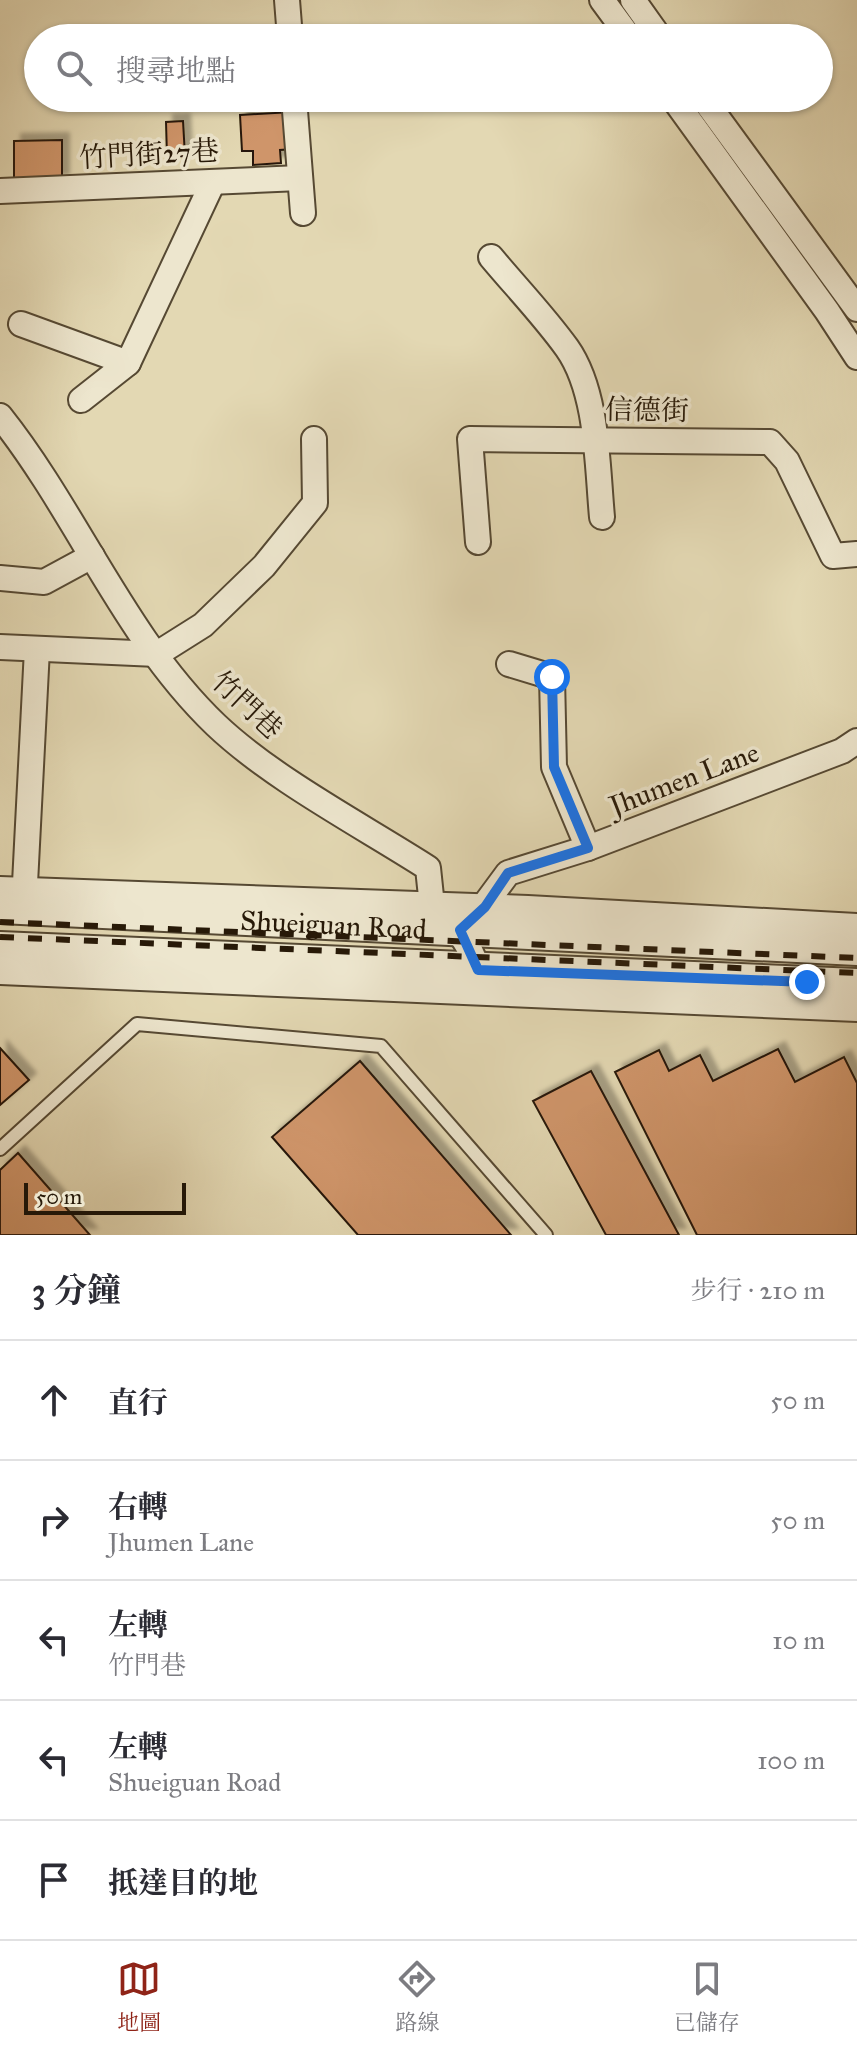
<!DOCTYPE html>
<html lang="zh-TW">
<head>
<meta charset="utf-8">
<style>
	body { margin:0; font-family:"IM FELL Great Primer","Noto Serif TC",serif; background:#f2f2f3; color:#2b2b33 }
	.scale { position:absolute; left:24px; bottom:20px; width:162px; box-sizing:border-box; padding-left:8px; border:4px solid #271908; border-top:0; font-size:22px; line-height:28px; white-space:nowrap; color:#271908; -webkit-text-stroke:6px #ede6ce; paint-order:stroke }
	.stop { position:absolute; width:24px; height:24px; margin:-18px; border:6px solid #1a73e8; border-radius:50%; background:#fff }
	.stop.end { background:#1a73e8; border-color:#fff; box-shadow:0 2px 8px #0008 }
	.list { margin:0; padding:0; list-style:none }
	h2 { display:flex; justify-content:space-between; align-items:center; height:104px; margin:0; padding:0 32px; font-size:34px }
	h2 small { font-size:26px; font-weight:400; color:#7c7c81 }
	.list li { display:grid; grid-template-columns:52px 1fr auto; gap:24px; align-items:center; box-sizing:border-box; height:120px; padding:0 32px; border-top:2px solid #e1e1e2 }
	.list b { display:block; font-size:30px; white-space:nowrap }
	.list p { margin:0; font-size:26px; white-space:nowrap; color:#7c7c81 }
	.list em { font-size:26px; font-style:normal; color:#7c7c81 }
	.icon { flex:none; width:44px; height:44px; fill:none; stroke:currentColor; stroke-width:2; stroke-linecap:round; stroke-linejoin:round }
	.map { position:relative; flex:none; width:857px; height:1235px; overflow:hidden }
	.search { position:absolute; background:#fff; box-shadow:0 2px 6px #0004; left:24px; right:24px; top:24px; height:88px; display:flex; align-items:center; gap:20px; box-sizing:border-box; padding:0 28px; border-radius:44px; color:#7c7c81; font-size:30px }
	.sheet { height:704px; background:#fff }
	nav { display:flex; justify-content:space-around; align-items:center; box-sizing:border-box; height:112px; border-top:2px solid #e1e1e2; background:#fff; font-size:22px; color:#7c7c81 }
	nav a { display:grid; justify-items:center; gap:4px }
	nav .on { color:#8f2418 }
	.map>svg:first-child { display:block }
	.building { fill:#cf956b; stroke:#271908; stroke-width:2; filter:url(#shadow) }
	.lines { fill:none; stroke-linecap:round; stroke-linejoin:round }
	.service-casing { stroke:#564933; stroke-width:16 }
	.minor-casing { stroke:#564933; stroke-width:28 }
	.tertiary-casing { stroke:#564933; stroke-width:34 }
	.service { stroke:#ede6ce; stroke-width:12 }
	.minor { stroke:#ede6ce; stroke-width:24 }
	.tertiary { stroke:#ede6ce; stroke-width:30 }
	.rail { stroke:#271908; stroke-width:6; stroke-dasharray:14 14; stroke-linecap:butt }
	.route { stroke:#1a73e8; stroke-width:10 }
	.labels { text-anchor:middle; dominant-baseline:central; stroke-width:7; stroke-linejoin:round; paint-order:stroke }
	.street-label { font-size:28px; fill:#271908; stroke:#ede6ce }
</style>
</head>
<body>
<div class="map">
<svg width="857" height="1235" viewBox="0 0 857 1235">
	<defs>
		<filter id="shadow"><feDropShadow dx="7" dy="-7" stdDeviation="2" flood-color="#0004"/></filter>
	</defs>
	<rect width="100%" height="100%" fill="#e3d8b3"/>
	<filter id="stains"><feTurbulence type="fractalNoise" baseFrequency=".0025" numOctaves="4"/><feColorMatrix values="0 0 0 0 .2 0 0 0 0 .09 0 0 0 0 .02 0 0 0 .5 -.17"/></filter>
	<radialGradient id="worn" r=".72"><stop offset=".6" stop-color="#630" stop-opacity="0"/><stop offset="1" stop-color="#630" stop-opacity=".3"/></radialGradient>
	<g class="building">
		<polygon points="292,112 294,149 280,150 281,163 253,165 253,151 242,151 240,115"/>
		<polygon points="183,121 185,156 167,157 166,122"/>
		<polygon points="62,140 62,181 14,181 14,141"/>
		<polygon points="0,1048 29,1080 0,1105"/>
		<polygon points="778,1049 795,1082 844,1057 857,1083 857,1235 697,1235 615,1072 659,1050 669,1071 700,1055 713,1081"/>
		<polygon points="360,1061 511,1235 358,1235 272,1137"/>
		<polygon points="591,1071 679,1235 606,1235 533,1101"/>
		<polygon points="18,1153 90,1235 0,1235 0,1170"/>
	</g>
	<g class="lines">
		<g class="service-casing">
			<polyline id="service" points="0,1149 137,1024 381,1046 546,1235"/>
		</g>
		<g class="minor-casing">
			<g id="minor">
				<polyline points="287,0 290,38"/>
				<polyline points="602,0 630,38"/>
				<polyline points="633,0 660,38"/>
				<polyline points="294,98 303,213"/>
				<polyline points="673,98 827,311 857,357"/>
				<polyline points="703,98 857,309"/>
				<polyline points="0,191 300,178"/>
				<path d="M491,257C516,287 544,316 567,348C598,392 597,464 602,517"/>
				<polyline points="21,324 128,363"/>
				<polyline points="81,400 128,363 213,182"/>
				<path d="M0,416C78,514 124,637 216,725C273,779 361,825 428,868L432,906C457,927 476,949 480,983"/>
				<polyline points="478,542 470,439 770,442 787,461 833,556 857,554"/>
				<polyline points="0,578 44,582 92,556"/>
				<polyline points="0,647 157,654 203,625 264,566 315,503 314,439"/>
				<polyline points="509,664 552,677 554,767 588,848"/>
				<polyline points="0,889 528,908 857,926"/>
				<polyline points="24,903 37,649"/>
				<polyline points="477,915 508,873 588,848 842,751 857,741"/>
				<polyline points="0,972 857,1009"/>
			</g>
		</g>
		<g class="tertiary-casing">
			<g id="tertiary">
				<path id="s1" d="M0,908L857,950"/>
				<polyline points="0,947 857,984"/>
			</g>
		</g>
		<use href="#service" class="service"/>
		<use href="#minor" class="minor"/>
		<use href="#tertiary" class="tertiary"/>
		<g class="rail">
			<polyline points="0,922 857,958"/>
			<polyline points="0,937 857,973"/>
		</g>
	</g>
	<g class="lines">
		<polyline class="route" points="552,677 554,767 588,848 508,873 485,907 460,930 478,970 807,982"/>
	</g>
	<g class="labels">
		<g class="street-label">
			<text transform="translate(149 154) rotate(-3)">竹門街27巷</text>
			<text transform="translate(647 410) rotate(1)">信德街</text>
			<text transform="translate(247 705) rotate(43)">竹門巷</text>
			<text transform="translate(684 779) rotate(-21)">Jhumen Lane</text>
			<text stroke="none"><textPath href="#s1" startOffset="334">Shueiguan Road</textPath></text>
		</g>
	</g>
	<rect width="100%" height="100%" filter="url(#stains)"/>
	<rect width="100%" height="100%" fill="url(#worn)"/>
</svg>
<div class="scale">50 m</div>
<div class="stop" style="left:552px;top:677px"></div>
<div class="stop end" style="left:807px;top:982px"></div>
<div class="search"><svg class="icon" aria-label="search" viewBox="0 0 24 24"><circle cx="10" cy="10" r="6"/><path d="M15 15l6 6"/></svg>搜尋地點</div>
</div>
<section class="sheet">
<h2>3 分鐘<small>步行 · 210 m</small></h2>
<ul class="list">
<li><svg class="icon" aria-label="ahead" viewBox="0 0 24 24"><path d="M12 20V5M6 11l6-6 6 6"/></svg><div><b>直行</b></div><em>50 m</em></li>
<li><svg class="icon" aria-label="right" viewBox="0 0 24 24"><path d="M7 20v-9h11M14 6l5 5-5 5"/></svg><div><b>右轉</b><p>Jhumen Lane</p></div><em>50 m</em></li>
<li><svg class="icon" aria-label="left" viewBox="0 0 24 24"><path d="M17 20v-9H6M10 6l-5 5 5 5"/></svg><div><b>左轉</b><p>竹門巷</p></div><em>10 m</em></li>
<li><svg class="icon" aria-label="left" viewBox="0 0 24 24"><path d="M17 20v-9H6M10 6l-5 5 5 5"/></svg><div><b>左轉</b><p>Shueiguan Road</p></div><em>100 m</em></li>
<li><svg class="icon" aria-label="arrive" viewBox="0 0 24 24"><path d="M6 21V4h12l-3 4 3 4H6"/></svg><div><b>抵達目的地</b></div></li>
</ul>
</section>
<nav>
<a class="on"><svg class="icon" aria-label="map" viewBox="0 0 24 24"><path d="M3 6l6-2 6 2 6-2v14l-6 2-6-2-6 2zM9 4v14M15 6v14"/></svg>地圖</a>
<a><svg class="icon" aria-label="directions" viewBox="0 0 24 24"><path d="M12 3l9 9-9 9-9-9zM9 14v-3h6M13 9l2 2-2 2"/></svg>路線</a>
<a><svg class="icon" aria-label="saved" viewBox="0 0 24 24"><path d="M7 4h10v16l-5-4-5 4z"/></svg>已儲存</a>
</nav>
</body>
</html>
